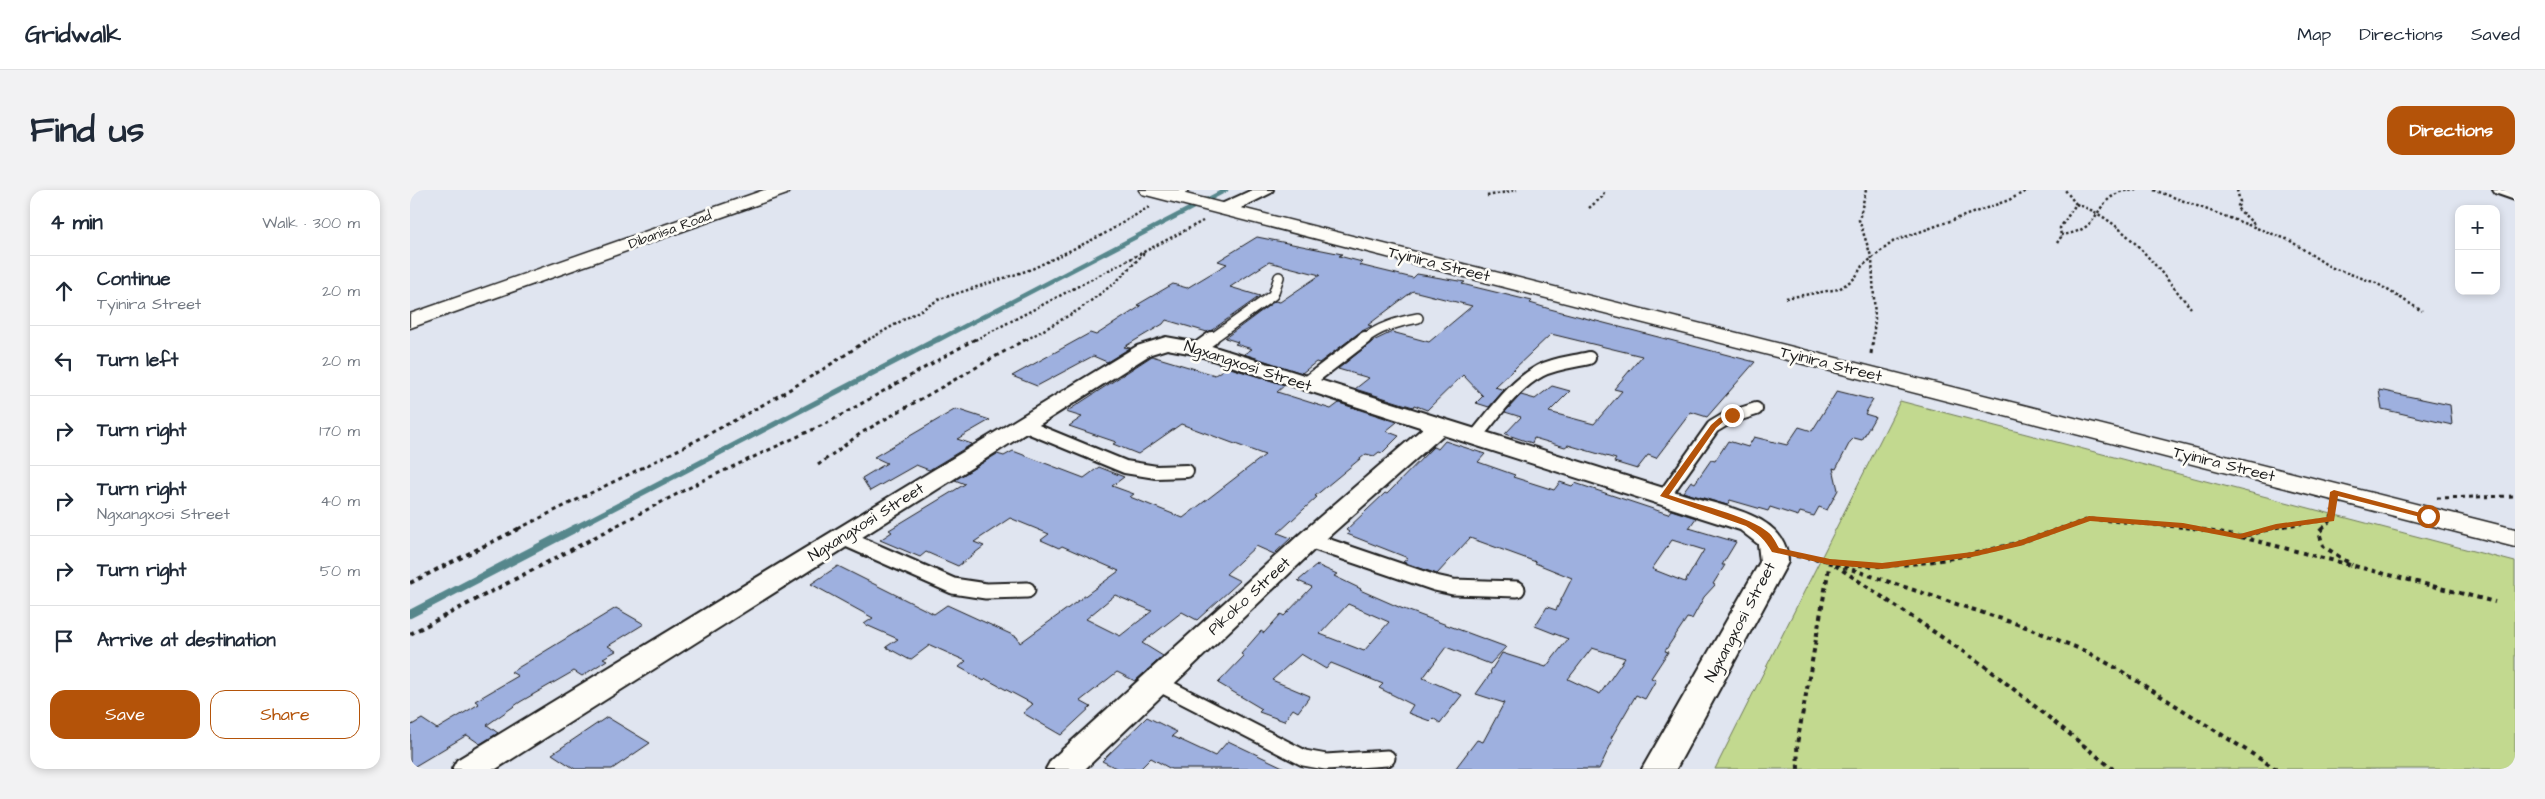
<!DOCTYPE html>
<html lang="en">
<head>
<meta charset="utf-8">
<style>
	body { margin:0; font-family:"Architects Daughter",sans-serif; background:#f2f2f3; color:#1f2937 }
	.controls { position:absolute; right:15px; top:15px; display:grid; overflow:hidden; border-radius:10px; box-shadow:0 2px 8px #0003 }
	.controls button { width:45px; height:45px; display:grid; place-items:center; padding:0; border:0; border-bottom:1px solid #e0e1e3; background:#fff; color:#1f2937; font:25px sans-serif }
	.stop { position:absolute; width:15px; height:15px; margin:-11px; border:4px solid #b45309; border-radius:50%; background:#fff }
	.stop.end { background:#b45309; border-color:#fff; box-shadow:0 1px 5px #0008 }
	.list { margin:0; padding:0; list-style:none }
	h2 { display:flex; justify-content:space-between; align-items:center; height:65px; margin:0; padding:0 20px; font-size:21px }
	h2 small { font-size:16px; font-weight:400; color:#747a83 }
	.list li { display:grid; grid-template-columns:32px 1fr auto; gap:15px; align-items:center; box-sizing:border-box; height:70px; padding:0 20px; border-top:1px solid #e0e1e3 }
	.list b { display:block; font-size:19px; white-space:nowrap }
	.list p { margin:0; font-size:16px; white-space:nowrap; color:#747a83 }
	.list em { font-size:16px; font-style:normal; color:#747a83 }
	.actions { display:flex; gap:10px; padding:15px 20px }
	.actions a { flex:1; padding:11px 0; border:1px solid #b45309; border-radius:15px; text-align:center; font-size:18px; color:#b45309 }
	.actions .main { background:#b45309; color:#fff }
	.icon { flex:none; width:28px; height:28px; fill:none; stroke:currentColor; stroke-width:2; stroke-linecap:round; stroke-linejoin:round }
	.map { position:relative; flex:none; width:2105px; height:579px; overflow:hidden; border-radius:15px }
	header { display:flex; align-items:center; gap:30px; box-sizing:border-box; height:70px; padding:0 25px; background:#fff; border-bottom:1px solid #e0e1e3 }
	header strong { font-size:24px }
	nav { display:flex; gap:28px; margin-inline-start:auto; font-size:18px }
	.intro { display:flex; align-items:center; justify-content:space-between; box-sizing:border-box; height:120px; padding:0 30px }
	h1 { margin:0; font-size:35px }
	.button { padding:12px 22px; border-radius:15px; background:#b45309; color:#fff; font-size:18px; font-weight:700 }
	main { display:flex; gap:30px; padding:0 30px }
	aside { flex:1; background:#fff; border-radius:15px; box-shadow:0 2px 8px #0003 }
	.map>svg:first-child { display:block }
	.green { fill:#c2d98f; stroke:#6f7a56 }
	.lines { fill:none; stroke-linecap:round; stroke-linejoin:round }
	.stream-far2 { stroke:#57878c; stroke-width:4.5 }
	.stream-far1 { stroke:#57878c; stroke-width:5.5 }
	.stream { stroke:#57878c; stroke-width:8 }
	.building { fill:#9eb0df; stroke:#1c1c1c; fill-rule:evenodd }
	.lane-far2-casing { stroke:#1c1c1c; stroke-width:12 }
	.lane-far1-casing { stroke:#1c1c1c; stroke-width:16 }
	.lane-casing { stroke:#1c1c1c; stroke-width:19 }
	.street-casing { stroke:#1c1c1c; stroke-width:4 }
	.secondary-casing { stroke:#1c1c1c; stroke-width:3 }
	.path-far2 { stroke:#1c1c1c; stroke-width:2.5; stroke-dasharray:2.5 2.5; stroke-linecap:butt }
	.path-far1 { stroke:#1c1c1c; stroke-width:3; stroke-dasharray:4 4; stroke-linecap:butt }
	.path { stroke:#1c1c1c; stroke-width:4; stroke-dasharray:4.5 4.5; stroke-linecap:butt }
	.lane-far2 { stroke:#fdfcf7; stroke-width:9 }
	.lane-far1 { stroke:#fdfcf7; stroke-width:12 }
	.lane { stroke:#fdfcf7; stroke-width:15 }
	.street { fill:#fdfcf7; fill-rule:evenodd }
	.secondary { fill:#fdfcf7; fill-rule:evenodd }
	.route { fill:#b45309 }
	.labels { text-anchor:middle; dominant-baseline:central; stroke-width:5; stroke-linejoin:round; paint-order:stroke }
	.far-street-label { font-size:14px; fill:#1c1c1c; stroke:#fdfcf7 }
	.street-label { font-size:16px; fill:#1c1c1c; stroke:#fdfcf7 }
</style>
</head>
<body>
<header>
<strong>Gridwalk</strong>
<nav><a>Map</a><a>Directions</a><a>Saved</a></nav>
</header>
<div class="intro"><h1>Find us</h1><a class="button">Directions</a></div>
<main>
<aside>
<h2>4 min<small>Walk · 300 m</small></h2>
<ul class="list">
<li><svg class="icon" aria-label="ahead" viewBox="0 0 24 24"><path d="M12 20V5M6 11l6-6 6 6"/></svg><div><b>Continue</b><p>Tyinira Street</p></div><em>20 m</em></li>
<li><svg class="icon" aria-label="left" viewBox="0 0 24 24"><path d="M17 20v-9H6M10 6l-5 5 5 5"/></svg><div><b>Turn left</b></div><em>20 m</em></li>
<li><svg class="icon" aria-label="right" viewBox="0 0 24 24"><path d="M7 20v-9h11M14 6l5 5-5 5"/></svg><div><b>Turn right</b></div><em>170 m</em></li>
<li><svg class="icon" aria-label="right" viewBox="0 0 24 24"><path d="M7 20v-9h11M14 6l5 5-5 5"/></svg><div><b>Turn right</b><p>Ngxangxosi Street</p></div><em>40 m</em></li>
<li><svg class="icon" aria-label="right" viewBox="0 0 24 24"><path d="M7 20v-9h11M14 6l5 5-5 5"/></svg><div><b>Turn right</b></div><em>50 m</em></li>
<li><svg class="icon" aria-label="arrive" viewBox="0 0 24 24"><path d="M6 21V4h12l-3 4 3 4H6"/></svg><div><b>Arrive at destination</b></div></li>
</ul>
<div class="actions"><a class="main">Save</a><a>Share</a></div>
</aside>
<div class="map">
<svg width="2105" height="579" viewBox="0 0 2105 579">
	<rect width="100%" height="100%" fill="#e0e5f0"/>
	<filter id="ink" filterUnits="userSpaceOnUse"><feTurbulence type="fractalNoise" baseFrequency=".02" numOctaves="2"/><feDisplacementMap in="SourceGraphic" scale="10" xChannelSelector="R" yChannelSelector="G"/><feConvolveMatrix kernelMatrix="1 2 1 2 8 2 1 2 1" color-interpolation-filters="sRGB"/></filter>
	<g filter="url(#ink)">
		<polygon class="green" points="1490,211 2105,372 2105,579 1305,579"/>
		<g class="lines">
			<polyline class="stream-far2" points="528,150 816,0"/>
			<polyline class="stream-far1" points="163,339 530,148"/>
			<polyline class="stream" points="0,424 166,338"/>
		</g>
		<g class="building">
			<polygon points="847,47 932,64 929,66 952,72 949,75 1003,88 1007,84 1055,92 1052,94 1122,111 1120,113 1140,119 1345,172 1297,227 1281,222 1246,268 1238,265 1227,279 1204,272 1206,269 1158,255 1155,257 1124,248 1122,253 1095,244 1111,227 1095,222 1108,208 1111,205 1125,209 1142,196 1160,201 1139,222 1184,234 1212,201 1204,199 1232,166 1141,144 1085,197 1094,200 1079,217 1066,213 1073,206 1053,185 1017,220 1004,215 1003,217 945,199 959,188 928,179 963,151 982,142 1019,152 1062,116 1003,101 958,135 962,136 950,142 909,173 906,172 892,183 834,164 842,159 825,154 828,152 815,148 865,111 870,112 910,85 859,72 820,97 850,106 802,140 797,142 756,130 753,134 714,157 720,158 697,172 683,166 627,196 602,186 680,143 686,145 731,116 727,115 763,94 777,98 817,74 808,71"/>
			<path d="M742,166L805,185L817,177L875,195L867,202L921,219L929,213L987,232L976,241L989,246L972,263L969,262L964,266L956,264L905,306L907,307L868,343L881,348L864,364L846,356L816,384L830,391L787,430L772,422L732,453L753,466L725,491L707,482L670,511L681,517L651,545L613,523L623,514L576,489L574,491L549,477L556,471L520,455L500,470L476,457L488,449L454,434L463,428L401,394L428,376L524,424L537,415L607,447L610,453L709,381L652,356L649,358L631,350L639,344L600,328L564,352L574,356L548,376L516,362L510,367L470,350L482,342L479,340L555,294L545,290L587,264L594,266L603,261L674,288L689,277L714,287L702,296L724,304L720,307L773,328L855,265L771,234L728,264L703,254L706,252L659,236L672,227L656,222ZM705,405L742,421L710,446L676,429Z"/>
			<polygon points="1969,200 2040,215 2042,235 1972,219"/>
			<polygon points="1427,201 1463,210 1455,224 1465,227 1452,250 1444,248 1440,252 1426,279 1423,278 1428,300 1417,320 1409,317 1404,326 1390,322 1388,326 1360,317 1358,321 1320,310 1317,315 1273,302 1281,291 1285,293 1301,270 1305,271 1318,251 1338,257 1344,247 1377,255 1389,237 1402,241"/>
			<polygon points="546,219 580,230 547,249 562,254 519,280 506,275 460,301 452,288 477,273 464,267"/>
			<path d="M1035,251L1075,264L1068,272L1105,285L1103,287L1144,300L1150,292L1162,296L1165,293L1258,324L1261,320L1286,328L1279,338L1326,352L1312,375H1315L1303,394L1305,395L1294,407L1282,429L1277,428L1255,461L1258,462L1241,488L1246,490L1235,509L1226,505L1201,548L1203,550L1189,579H1045L1067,550L1073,552L1094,513L1066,504L1081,483L1080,482L1092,463L1136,477L1158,449L1125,436L1137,417L1146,420L1162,388L1125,373L1126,372L1060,348L1027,384L993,372L998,368L937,344L939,342L936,340L975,303L977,304L1023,257L1028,259ZM1262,350L1294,360L1275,392L1242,379ZM1182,458L1215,468L1190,504L1158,489Z"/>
			<path d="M907,375L927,384L924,386L951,399L950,400L991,418L1096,457L1080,474L1036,457L1013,488L1052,505L1030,533L1023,528L1020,531L998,523L1003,515L969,498L973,494L921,473L916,479L891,464L862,490L900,506L888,522L883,519L874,531L849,522L852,519L808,493L834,466L831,464L851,441L854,443L871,424L874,426L902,397L888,391ZM938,414L979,432L954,461L910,444Z"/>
			<polygon points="206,418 234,434 198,456 206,461 193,468 197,470 172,486 164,481 110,512 77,535 88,543 70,554 57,545 0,579 0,536 12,529 27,539 69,514 65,511 108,486 101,482"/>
			<polygon points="197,527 240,553 202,579 165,579 142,564"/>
			<polygon points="737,527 767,542 762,546 805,566 818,551 877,579 761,579 741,568 730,579 708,579 692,571"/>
		</g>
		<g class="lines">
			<g class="lane-far2-casing">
				<g id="lane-far2">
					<polyline points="800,150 863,105 869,87"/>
					<path d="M953,150C969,137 988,132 1008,128"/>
				</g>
			</g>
			<g class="lane-far1-casing">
				<g id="lane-far1">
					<polyline points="788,158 802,148"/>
					<polyline points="895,194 955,148"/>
					<polyline points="613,235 715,277 746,282 777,281"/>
					<path d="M1064,248C1084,225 1102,196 1130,181C1145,173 1163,172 1179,168"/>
					<polyline points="1254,306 1303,237 1318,228 1346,219"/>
				</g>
			</g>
			<g class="lane-casing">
				<g id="lane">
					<polyline points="432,347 543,396 576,401 617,400"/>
					<polyline points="899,350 1025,393 1043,397 1107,399"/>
					<polyline points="746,492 894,568 916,572 977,568"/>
				</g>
			</g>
			<g class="street-casing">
				<g id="street">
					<polygon points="756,0 778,0 776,3 758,10 750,5"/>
					<polygon points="842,0 863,0 861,3 821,23 809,23 807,19 809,15"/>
					<polygon points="2083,0 2105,0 2105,10 2085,3"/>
					<path d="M756,147L795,154L1279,306C1314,317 1378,325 1378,372L1266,579H1232L1350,372L1348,354L1330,340L1033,245L908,356L675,579H636L641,570L890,344L1013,238L784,164L757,159L741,164L86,579H42L47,570L727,156Z"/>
				</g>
			</g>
			<g class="secondary-casing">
				<g id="secondary">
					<polygon points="354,0 380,0 377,4 0,138 0,124"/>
					<polygon points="729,0 760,0 2105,339 2105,357 732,4"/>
				</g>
			</g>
			<g class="path-far2">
				<polyline points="1456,0 1449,30 1462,69 1465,129 1463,150"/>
				<polyline points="1744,0 1879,50 1920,77 1966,93 2012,121"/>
				<polyline points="1827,0 1830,12 1827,18 1844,34"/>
				<polyline points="1077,6 1107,0"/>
				<path d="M1666,14C1715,30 1748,80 1781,118"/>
				<polyline points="1179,18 1192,7 1195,0"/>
				<path d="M1651,45C1692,40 1681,17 1708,3C1714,0 1721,1 1727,0"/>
				<polyline points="1647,53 1651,47 1650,38 1666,14 1655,0"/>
				<polyline points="1376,108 1429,99 1445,88 1452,76 1484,51 1599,10 1618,0"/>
				<polyline points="458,150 530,109 622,79 694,44 739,17"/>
				<polyline points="565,150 793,31"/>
				<polyline points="616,150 670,119 706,92 735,62"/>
			</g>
			<g class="path-far1">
				<polyline points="1461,164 1463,148"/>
				<polyline points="408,275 451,243 618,148"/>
				<polyline points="2027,308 2105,306"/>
				<path d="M108,339C227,279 350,225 460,148"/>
				<polyline points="200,339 294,290 419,232 567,148"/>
				<polyline points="1650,339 1679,329 1789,339"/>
				<polyline points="1858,339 1921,329 1922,320"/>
				<polyline points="1912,339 1921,330"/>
			</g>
			<g class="path">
				<polyline points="1783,338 1830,347 1863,338"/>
				<polyline points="1913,338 1909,342 1913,356 1942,375"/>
				<polyline points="1831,347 2085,412"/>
				<path d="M1386,366C1414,369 1445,377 1474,376C1535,373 1596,358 1653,338"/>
				<polyline points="1425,374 1616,437 1675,461 1708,479 1866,579"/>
				<polyline points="1425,375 1576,477 1703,579"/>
				<polyline points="0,393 110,338"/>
				<polyline points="0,444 203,338"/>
				<polyline points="1388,579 1387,554 1420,372"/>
			</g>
			<use href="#lane-far2" class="lane-far2"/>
			<use href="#lane-far1" class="lane-far1"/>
			<use href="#lane" class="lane"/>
			<use href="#street" class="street"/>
			<use href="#secondary" class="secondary"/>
		</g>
	</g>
	<path class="route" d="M1322,223L1325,224V227L1314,231L1306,238L1259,305C1283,313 1337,326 1355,340C1362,344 1365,351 1369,358L1420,369L1472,373L1562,362L1605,352L1679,326L1773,333L1830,344L1866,334L1917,327L1920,302L1924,300L2022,326L2018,329L1928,306L1924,331L1866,339L1830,349L1773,338L1680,331L1610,356L1562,367L1472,379L1420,375L1362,362C1355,350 1349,344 1336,336L1250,306L1301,235L1309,228Z"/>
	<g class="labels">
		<g class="far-street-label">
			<text transform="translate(260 40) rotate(-20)">Dibanisa Road</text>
		</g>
		<g class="street-label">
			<text transform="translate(1029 74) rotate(14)">Tyinira Street</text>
			<text transform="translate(1421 174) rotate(14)">Tyinira Street</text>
			<text transform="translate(838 176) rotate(18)">Ngxangxosi Street</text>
			<text transform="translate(1814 274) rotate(14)">Tyinira Street</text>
			<text transform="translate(456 332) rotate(-32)">Ngxangxosi Street</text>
			<text transform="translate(839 406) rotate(-43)">Pikoko Street</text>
			<text transform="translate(1330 432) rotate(-62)">Ngxangxosi Street</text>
		</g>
	</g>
</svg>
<div class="controls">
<button>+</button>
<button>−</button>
</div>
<div class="stop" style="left:2018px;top:326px"></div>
<div class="stop end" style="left:1322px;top:225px"></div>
</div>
</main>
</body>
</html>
